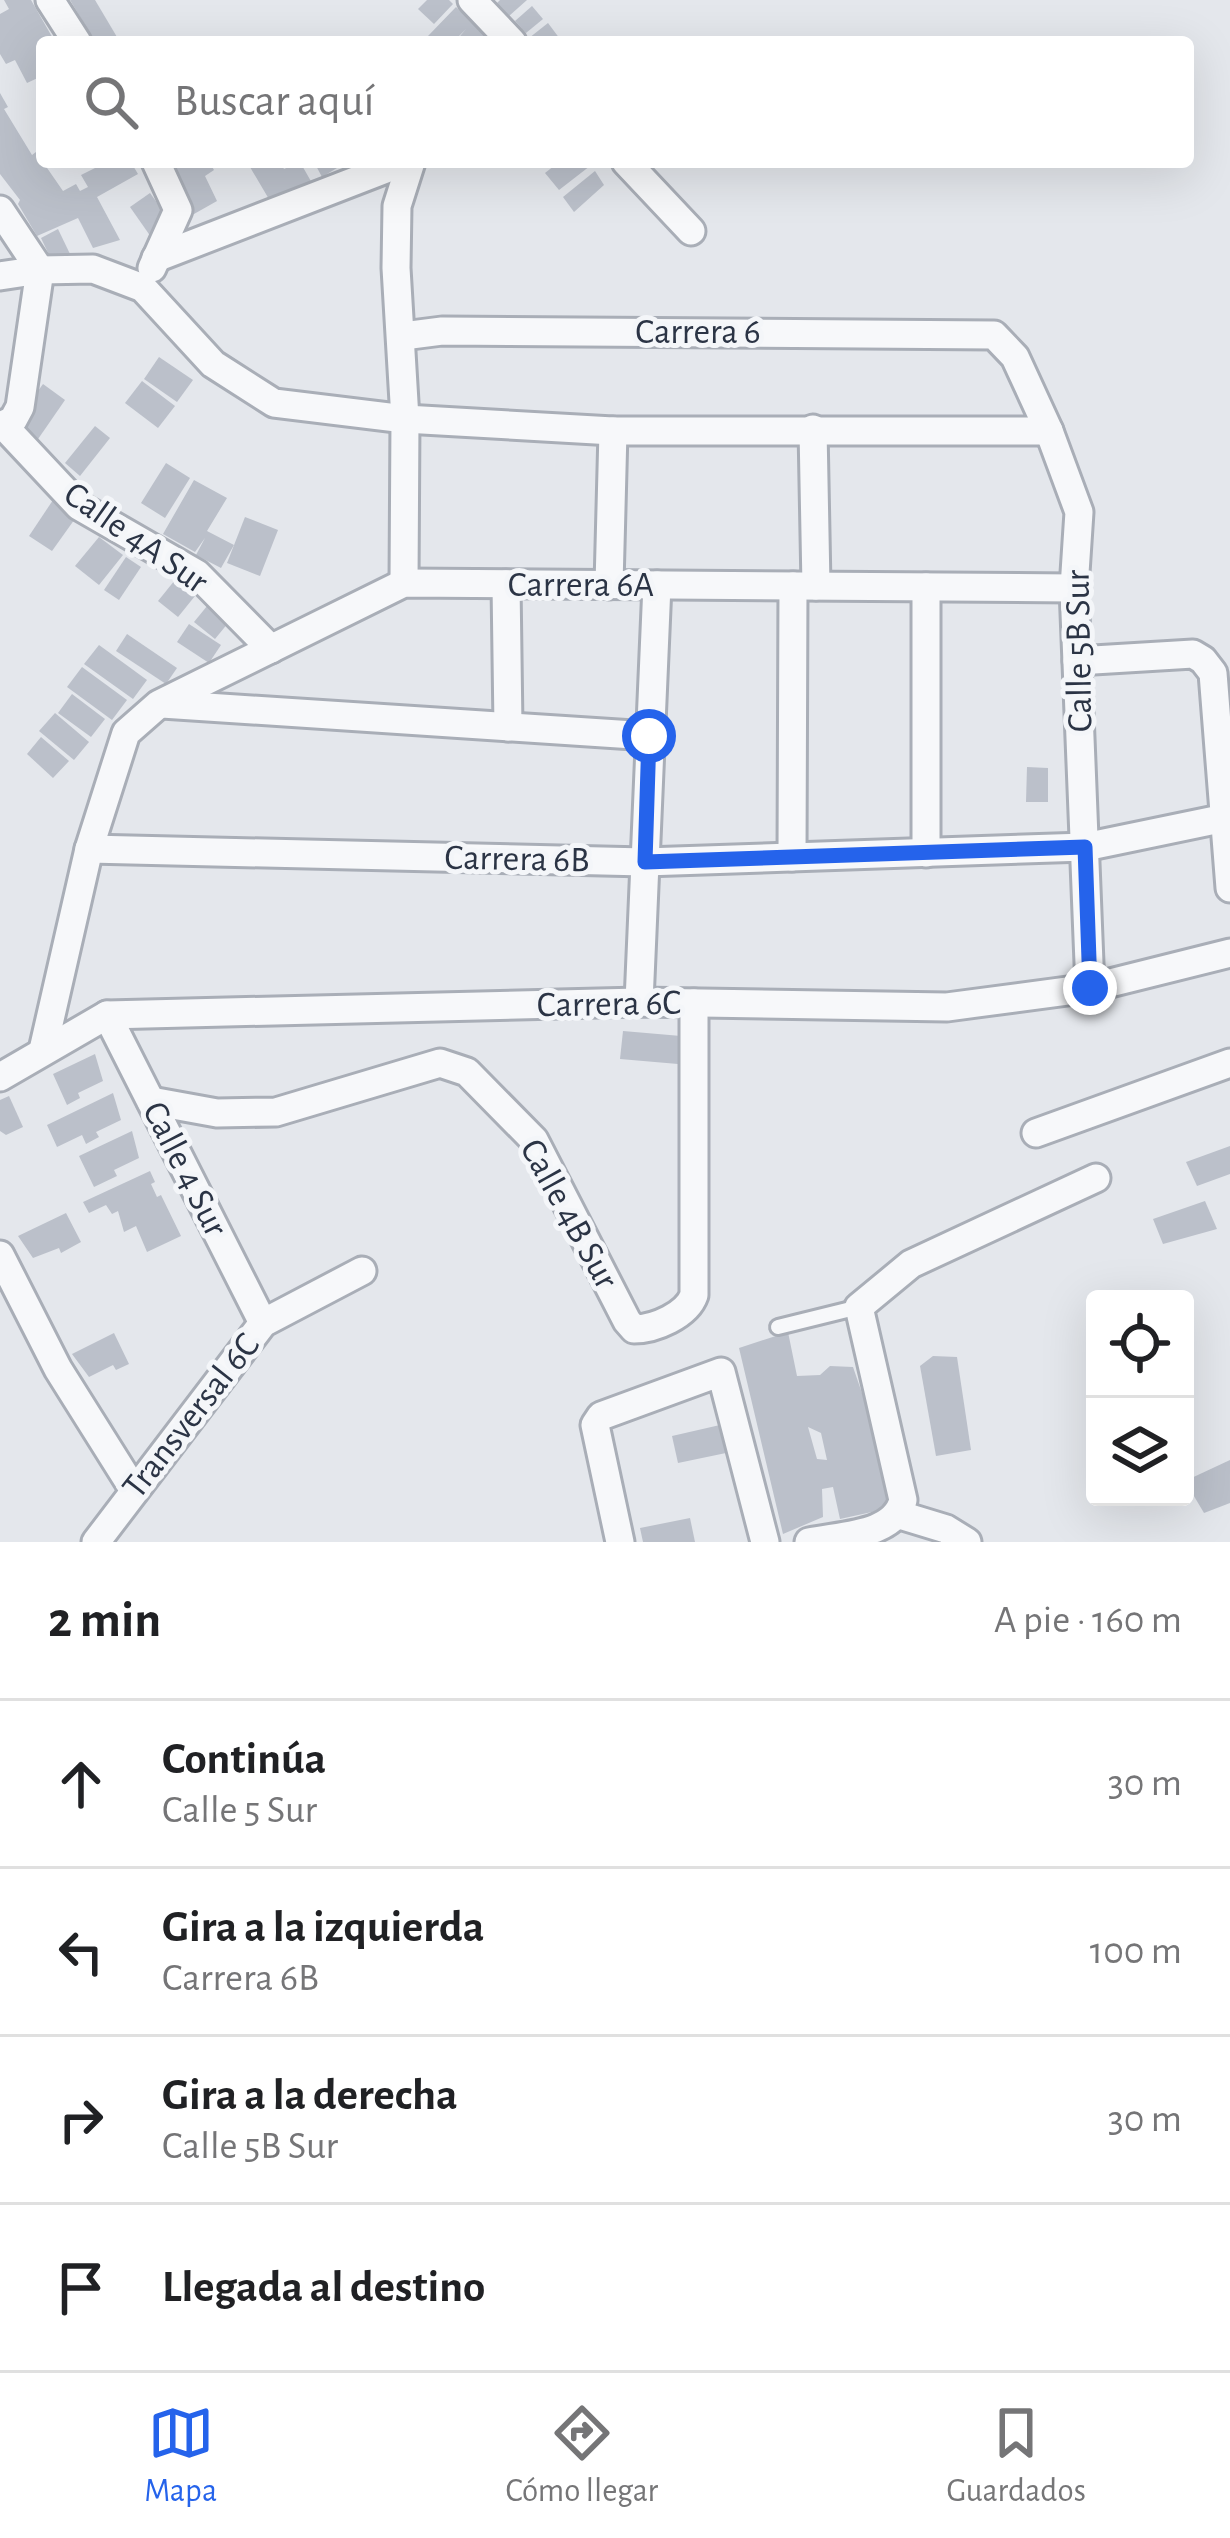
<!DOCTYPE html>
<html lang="es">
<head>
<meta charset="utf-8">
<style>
	body { margin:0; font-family:"Alegreya Sans",sans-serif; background:#f6f6f6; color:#202124 }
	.controls { position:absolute; right:36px; bottom:36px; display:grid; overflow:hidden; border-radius:12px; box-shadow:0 12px 48px #0002 }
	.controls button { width:108px; height:108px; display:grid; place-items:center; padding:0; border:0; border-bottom:3px solid #e0e0e0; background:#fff; color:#202124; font:60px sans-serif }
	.stop { position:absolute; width:36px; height:36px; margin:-27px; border:9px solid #2563eb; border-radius:50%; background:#fff }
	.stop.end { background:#2563eb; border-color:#fff; box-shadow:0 3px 12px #0008 }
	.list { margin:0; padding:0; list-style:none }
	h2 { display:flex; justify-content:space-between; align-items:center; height:156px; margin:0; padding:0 48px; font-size:51px }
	h2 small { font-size:39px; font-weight:400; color:#757577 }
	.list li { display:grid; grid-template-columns:78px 1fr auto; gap:36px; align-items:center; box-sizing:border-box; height:168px; padding:0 48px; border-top:3px solid #e0e0e0 }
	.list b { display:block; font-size:45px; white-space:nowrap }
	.list p { margin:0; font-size:39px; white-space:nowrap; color:#757577 }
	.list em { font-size:39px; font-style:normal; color:#757577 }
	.icon { flex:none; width:66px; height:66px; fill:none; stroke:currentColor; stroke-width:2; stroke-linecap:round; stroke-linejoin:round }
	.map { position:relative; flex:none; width:1230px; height:1542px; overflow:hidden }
	.search { position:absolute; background:#fff; box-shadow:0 12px 48px #0002; left:36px; right:36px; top:36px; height:132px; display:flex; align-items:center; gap:30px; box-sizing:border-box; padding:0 42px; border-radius:12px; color:#757577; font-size:45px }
	.sheet { height:828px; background:#fff }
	nav { display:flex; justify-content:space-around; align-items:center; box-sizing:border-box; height:168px; border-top:3px solid #e0e0e0; background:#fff; font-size:33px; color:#757577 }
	nav a { display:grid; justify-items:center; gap:6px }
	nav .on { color:#2563eb }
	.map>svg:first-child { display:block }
	.building { fill:#bbc0ca; fill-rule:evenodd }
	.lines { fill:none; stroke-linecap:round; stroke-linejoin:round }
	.lane-casing { stroke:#a9aeb7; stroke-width:20 }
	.street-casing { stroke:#a9aeb7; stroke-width:33 }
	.lane { stroke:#f7f8fa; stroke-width:14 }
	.street { stroke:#f7f8fa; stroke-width:27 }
	.route { stroke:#2563eb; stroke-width:15 }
	.labels { text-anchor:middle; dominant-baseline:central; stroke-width:10; stroke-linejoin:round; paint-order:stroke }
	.street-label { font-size:36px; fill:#2b3445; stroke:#f4f6f9 }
</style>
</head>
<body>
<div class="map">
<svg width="1230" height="1542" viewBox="0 0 1230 1542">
	<rect width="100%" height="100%" fill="#e4e7ec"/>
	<g class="building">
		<polygon points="4,0 31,0 55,42 42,42 42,76 27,83 15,60 6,64 0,54 0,14 9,9"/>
		<polygon points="70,0 95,0 117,37 95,42"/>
		<polygon points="427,0 449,0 453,4 434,24 418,9"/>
		<polygon points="500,0 527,0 509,16 496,4"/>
		<polygon points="532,6 543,19 526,33 515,21"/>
		<polygon points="456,7 475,25 492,42 455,42 466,29 453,42 434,42 428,36"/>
		<polygon points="548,23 560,39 533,42 529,38"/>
		<polygon points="0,93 8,107 4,109 32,155 36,152 63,191 76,184 80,191 88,187 81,175 101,165 99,162 132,164 138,174 97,197 120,240 93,248 78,218 37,236 18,204 20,200 0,174"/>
		<polygon points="168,162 209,162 214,170 205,176 217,201 194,214"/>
		<polygon points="247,162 280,162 284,169 300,162 312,183 273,206"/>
		<polygon points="314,162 347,162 322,177"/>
		<polygon points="559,162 586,162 590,166 559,190 545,173"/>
		<polygon points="595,171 604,185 574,212 563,197"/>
		<polygon points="150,193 171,222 151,237 130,207"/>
		<polygon points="58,229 70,254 51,259 41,238"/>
		<polygon points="159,357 193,380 177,402 144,379"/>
		<polygon points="142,381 175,406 158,428 125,403"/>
		<polygon points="43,384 65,400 36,442 13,426"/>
		<polygon points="95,426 110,438 80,476 65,463"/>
		<polygon points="166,463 190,478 165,518 141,503"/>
		<polygon points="194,480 227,498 207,531 234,545 221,568 196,555 205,538 195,552 163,534"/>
		<polygon points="53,500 77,516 52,551 29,536"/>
		<polygon points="245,517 278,530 260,576 227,563"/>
		<polygon points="99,537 123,555 99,585 75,566"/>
		<polygon points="126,557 141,567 119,600 104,590"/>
		<polygon points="175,580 195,596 178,617 158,601"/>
		<polygon points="212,600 233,617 215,639 194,622"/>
		<polygon points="189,624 221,645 209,663 177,642"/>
		<polygon points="127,634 177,668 166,684 116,651"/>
		<polygon points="99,645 147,680 133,699 84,664"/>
		<polygon points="82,667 127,700 112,720 67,687"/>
		<polygon points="72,694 105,719 91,737 58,713"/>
		<polygon points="55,713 89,742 74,760 39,731"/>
		<polygon points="41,737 69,761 53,778 27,754"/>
		<polygon points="1027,767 1048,768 1048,802 1026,802"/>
		<polygon points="623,1031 681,1036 678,1064 620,1059"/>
		<polygon points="95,1054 103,1081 78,1093 80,1098 67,1105 53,1074"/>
		<polygon points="113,1093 121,1120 96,1132 99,1137 86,1144 82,1135 57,1147 47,1125"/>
		<polygon points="9,1096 23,1127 6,1135 0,1131 0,1100"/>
		<polygon points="132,1131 139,1158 114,1170 117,1176 94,1187 79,1156"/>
		<polygon points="1230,1146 1230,1174 1197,1186 1186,1162"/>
		<polygon points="150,1171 155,1182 151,1184 157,1197 161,1195 181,1236 147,1252 136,1226 124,1232 118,1211 112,1214 106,1205 89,1213 83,1202"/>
		<polygon points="1205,1201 1217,1229 1163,1244 1153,1219"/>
		<polygon points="66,1213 81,1242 61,1253 59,1248 33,1258 18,1236"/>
		<path d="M788,1332L797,1376L820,1375L830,1366L853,1367L872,1422L890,1508L840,1519L833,1487L822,1489L823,1517L783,1534L739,1348ZM808,1427L821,1433L827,1460L817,1459Z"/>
		<polygon points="114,1333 129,1364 116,1370 113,1365 89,1377 72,1354"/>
		<polygon points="933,1356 957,1357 971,1450 936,1456 920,1366"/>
		<polygon points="720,1425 726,1453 678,1463 672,1436"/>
		<polygon points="1230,1460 1230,1503 1204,1513 1185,1481"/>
		<polygon points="690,1518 695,1542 643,1542 640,1528"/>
	</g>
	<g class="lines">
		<g class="lane-casing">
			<polyline id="lane" points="778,1327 859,1307"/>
		</g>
		<g class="street-casing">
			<g id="street">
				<polyline points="50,0 77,42"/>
				<polyline points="472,0 512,42"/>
				<polyline points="626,162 691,231"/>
				<polyline points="0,210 40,270 20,407 13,420 0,426"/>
				<polyline points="156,258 404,162"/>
				<polyline points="152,268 178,210 156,162"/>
				<polyline points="0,276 40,270 93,269 143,288 213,364 274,403 405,419 613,431 1049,431"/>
				<polyline points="403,336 442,331 994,335 1015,357 1049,431 1079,512 1074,588 1090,988"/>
				<polyline points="3,425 79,506 197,574 271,649"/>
				<polyline points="813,429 816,586"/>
				<polyline points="404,583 405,419 396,268 397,206 411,162"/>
				<polyline points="506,584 508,727"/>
				<polyline points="609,585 613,431"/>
				<polyline points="1077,661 1193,654 1203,660 1213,673 1230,888"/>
				<polyline points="162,704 649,736"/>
				<polyline points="89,849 645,862 1085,847 1230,817"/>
				<polyline points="926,853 926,587"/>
				<polyline points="792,857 793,586"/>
				<polyline points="639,1002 657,585"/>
				<polyline points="107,1015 263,1323"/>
				<polyline points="43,1050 89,849 126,733 159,704 404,583 1074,588"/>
				<polyline points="0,1077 107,1015 639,1002 947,1007 1090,988 1230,953"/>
				<path d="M151,1101L217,1113L276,1112L440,1063L467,1072L534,1140L627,1321L634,1329C655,1329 687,1315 694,1295V1003"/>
				<polyline points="1036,1133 1230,1063"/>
				<polyline points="0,1255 58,1369 134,1490"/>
				<polyline points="900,1515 946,1529 967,1542"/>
				<polyline points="96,1542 263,1323 362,1271"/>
				<polyline points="620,1542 595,1425 601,1416 721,1372 765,1542"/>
				<path d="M809,1542C840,1535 895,1536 903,1500L859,1307L911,1264L1096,1178"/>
			</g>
		</g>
		<use href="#lane" class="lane"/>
		<use href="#street" class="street"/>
	</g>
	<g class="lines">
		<polyline class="route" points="649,736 645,862 1085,847 1090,988"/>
	</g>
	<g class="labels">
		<g class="street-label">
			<text x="698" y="332">Carrera 6</text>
			<text transform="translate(136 538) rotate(35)">Calle 4A Sur</text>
			<text x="581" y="585">Carrera 6A</text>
			<text transform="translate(1079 651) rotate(-91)">Calle 5B Sur</text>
			<text transform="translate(517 859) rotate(1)">Carrera 6B</text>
			<text transform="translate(609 1004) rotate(-1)">Carrera 6C</text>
			<text transform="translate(185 1169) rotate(63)">Calle 4 Sur</text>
			<text transform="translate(569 1214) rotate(61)">Calle 4B Sur</text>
			<text transform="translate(191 1416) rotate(-52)">Transversal 6C</text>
		</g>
	</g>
</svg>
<div class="controls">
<button><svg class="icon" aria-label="locate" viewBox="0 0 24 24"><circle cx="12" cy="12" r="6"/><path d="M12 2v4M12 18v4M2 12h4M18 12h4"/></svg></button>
<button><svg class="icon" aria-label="layers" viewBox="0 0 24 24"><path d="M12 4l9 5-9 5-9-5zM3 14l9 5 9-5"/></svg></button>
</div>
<div class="stop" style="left:649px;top:736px"></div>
<div class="stop end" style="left:1090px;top:988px"></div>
<div class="search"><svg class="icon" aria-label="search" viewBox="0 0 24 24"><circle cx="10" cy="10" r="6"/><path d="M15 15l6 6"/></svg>Buscar aquí</div>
</div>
<section class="sheet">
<h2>2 min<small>A pie · 160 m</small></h2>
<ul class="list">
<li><svg class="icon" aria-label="ahead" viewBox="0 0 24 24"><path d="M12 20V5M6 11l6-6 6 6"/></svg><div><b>Continúa</b><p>Calle 5 Sur</p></div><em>30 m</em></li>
<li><svg class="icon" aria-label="left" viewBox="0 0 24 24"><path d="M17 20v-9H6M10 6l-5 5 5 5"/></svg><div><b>Gira a la izquierda</b><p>Carrera 6B</p></div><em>100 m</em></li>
<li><svg class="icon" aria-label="right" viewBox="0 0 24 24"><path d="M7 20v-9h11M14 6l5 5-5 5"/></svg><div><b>Gira a la derecha</b><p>Calle 5B Sur</p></div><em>30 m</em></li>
<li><svg class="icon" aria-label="arrive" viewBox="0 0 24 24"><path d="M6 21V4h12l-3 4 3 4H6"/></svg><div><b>Llegada al destino</b></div></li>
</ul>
</section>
<nav>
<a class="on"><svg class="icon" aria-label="map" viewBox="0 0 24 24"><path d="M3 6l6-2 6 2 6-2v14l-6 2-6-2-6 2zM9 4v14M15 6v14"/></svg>Mapa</a>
<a><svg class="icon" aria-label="directions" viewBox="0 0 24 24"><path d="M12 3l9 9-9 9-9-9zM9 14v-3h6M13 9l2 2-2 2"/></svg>Cómo llegar</a>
<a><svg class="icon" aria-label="saved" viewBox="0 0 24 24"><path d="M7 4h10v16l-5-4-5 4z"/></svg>Guardados</a>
</nav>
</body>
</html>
